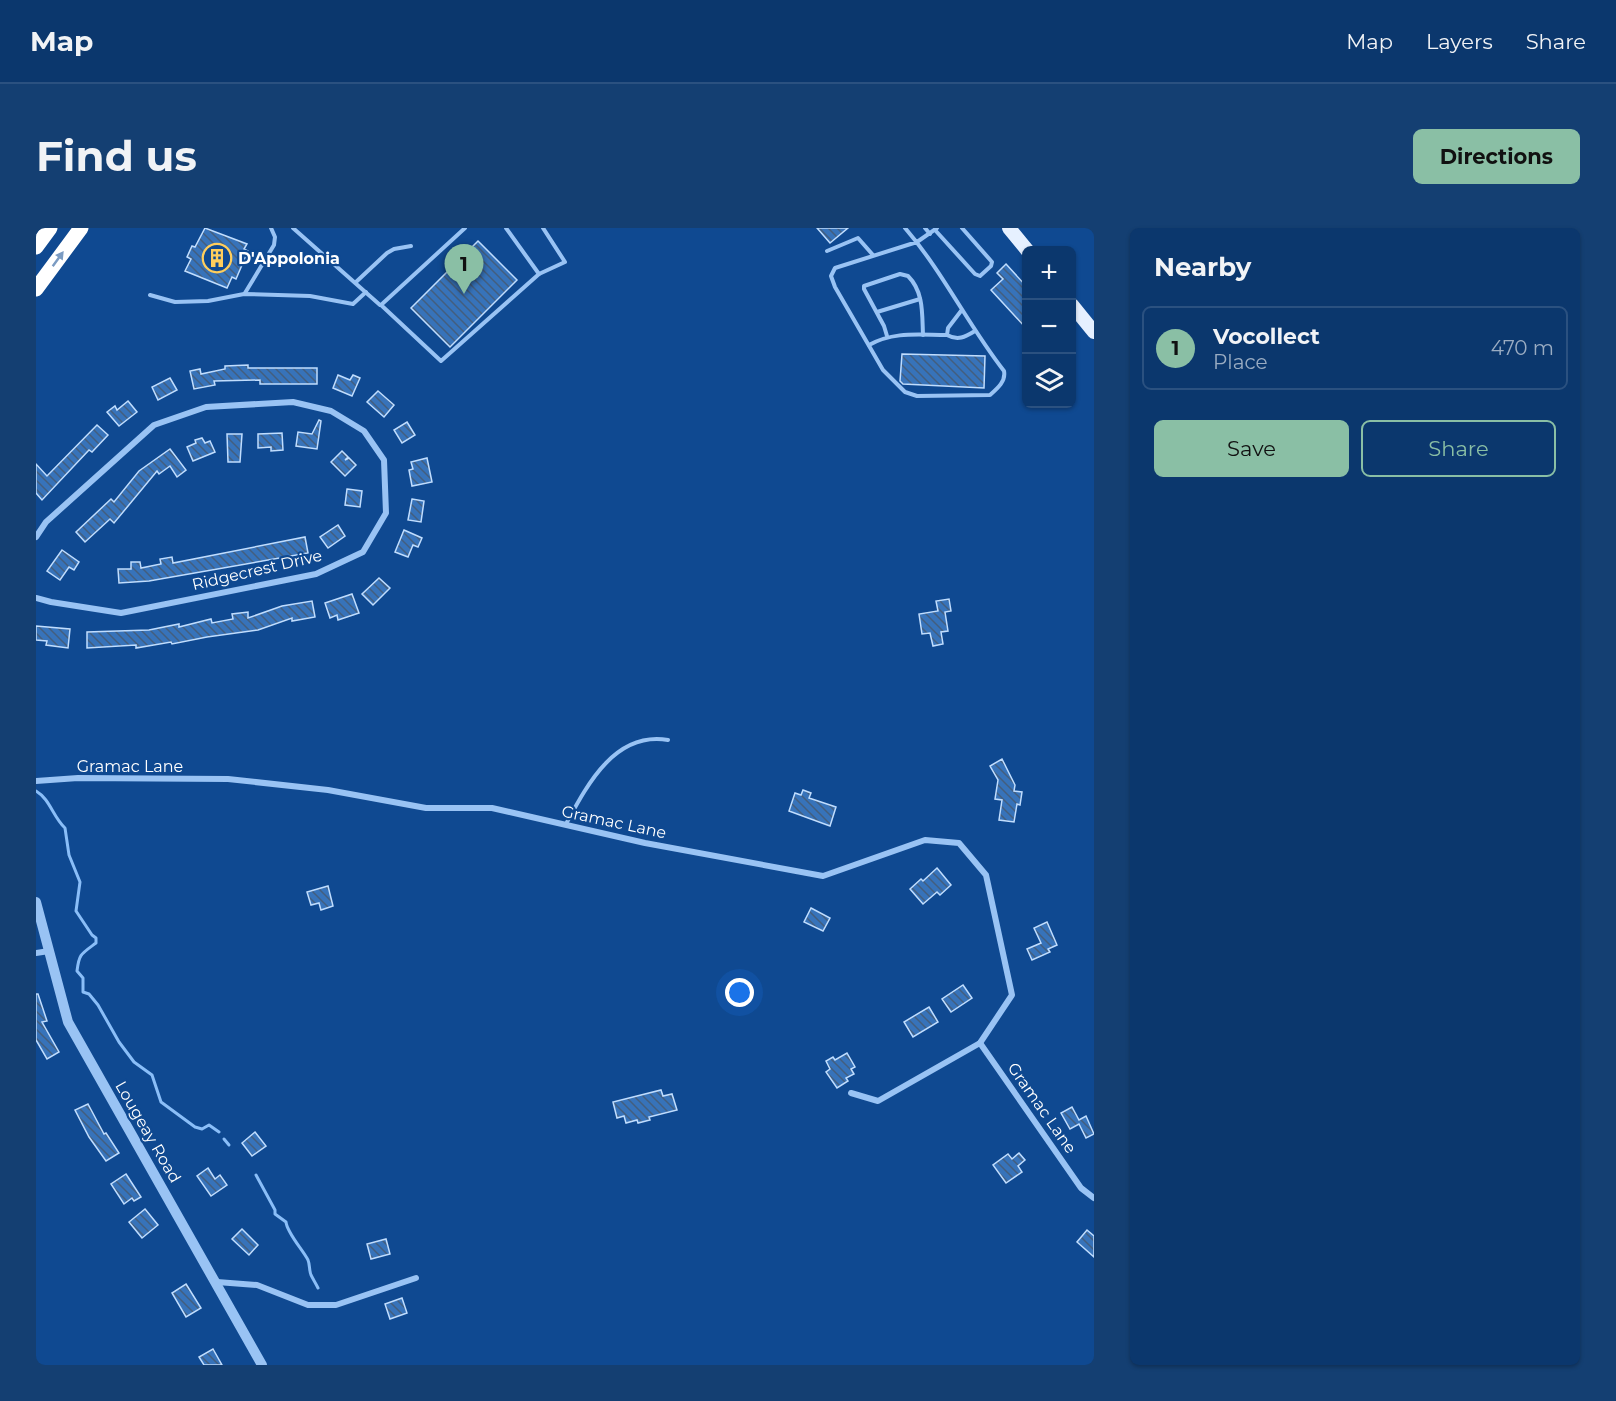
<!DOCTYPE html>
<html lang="en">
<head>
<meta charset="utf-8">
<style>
	body { margin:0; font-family:Montserrat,sans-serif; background:#143f72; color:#f1f3f6 }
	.controls { position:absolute; right:18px; top:18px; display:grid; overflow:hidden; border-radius:9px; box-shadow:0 2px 4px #0004 }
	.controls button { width:54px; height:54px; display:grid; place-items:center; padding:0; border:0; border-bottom:2px solid #2b5180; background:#0b376d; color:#f1f3f6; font:30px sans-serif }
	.you { position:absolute; left:704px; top:765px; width:21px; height:21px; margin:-15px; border:4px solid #fff; border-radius:50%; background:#1a73e8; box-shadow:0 0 0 9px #1a73e833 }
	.badge { display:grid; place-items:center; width:39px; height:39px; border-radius:50%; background:#8abfa5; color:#111; font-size:20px; font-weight:700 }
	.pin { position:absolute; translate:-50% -50px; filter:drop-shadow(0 2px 3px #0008) }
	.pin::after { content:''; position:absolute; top:32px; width:21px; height:18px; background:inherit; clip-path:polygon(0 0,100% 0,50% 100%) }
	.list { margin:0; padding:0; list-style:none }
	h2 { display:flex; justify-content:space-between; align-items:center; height:78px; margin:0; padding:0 24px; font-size:26px }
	h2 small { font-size:20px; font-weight:400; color:#9aacc2 }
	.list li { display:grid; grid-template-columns:39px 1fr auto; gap:18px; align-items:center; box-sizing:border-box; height:84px; margin:0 12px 12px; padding:0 12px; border:2px solid #2b5180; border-radius:9px }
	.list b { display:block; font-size:22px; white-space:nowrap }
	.list p { margin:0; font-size:20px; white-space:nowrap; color:#9aacc2 }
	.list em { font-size:20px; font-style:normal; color:#9aacc2 }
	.actions { display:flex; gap:12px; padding:18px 24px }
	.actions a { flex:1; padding:14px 0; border:2px solid #8abfa5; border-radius:9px; text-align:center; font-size:21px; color:#8abfa5 }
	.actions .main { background:#8abfa5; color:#111 }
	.icon { flex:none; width:33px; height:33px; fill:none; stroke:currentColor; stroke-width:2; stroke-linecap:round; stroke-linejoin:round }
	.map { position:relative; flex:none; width:1058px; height:1137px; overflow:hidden; border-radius:9px }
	header { display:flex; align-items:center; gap:36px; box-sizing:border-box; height:84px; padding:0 30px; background:#0b376d; border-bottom:2px solid #2b5180 }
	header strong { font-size:28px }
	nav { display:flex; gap:33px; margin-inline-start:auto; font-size:21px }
	.intro { display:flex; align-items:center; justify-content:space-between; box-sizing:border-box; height:144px; padding:0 36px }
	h1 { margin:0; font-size:42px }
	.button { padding:15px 27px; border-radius:9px; background:#8abfa5; color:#111; font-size:21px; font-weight:700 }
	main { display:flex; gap:36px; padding:0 36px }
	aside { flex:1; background:#0b376d; border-radius:9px; box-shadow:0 2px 4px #0004 }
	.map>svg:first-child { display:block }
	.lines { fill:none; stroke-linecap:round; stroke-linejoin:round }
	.stream { stroke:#8abef8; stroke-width:3 }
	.building { fill:url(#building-back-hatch); stroke:#c0ddfe; stroke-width:1.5 }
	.service { stroke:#99c3f4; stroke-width:4 }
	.minor { stroke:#99c3f4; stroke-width:6 }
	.tertiary { stroke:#99c3f4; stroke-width:10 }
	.primary { stroke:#e6f0ff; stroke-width:14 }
	.motorway { stroke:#fff; stroke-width:15 }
	.oneway { fill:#7b9bc2 }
	.labels { text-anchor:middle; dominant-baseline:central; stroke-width:4.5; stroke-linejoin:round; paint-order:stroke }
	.poi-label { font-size:16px; font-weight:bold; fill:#fff; stroke:#0f4991; text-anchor:start }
	.street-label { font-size:16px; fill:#fff; stroke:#0f4991 }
</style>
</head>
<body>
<header>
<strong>Map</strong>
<nav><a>Map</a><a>Layers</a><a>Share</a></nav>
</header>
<div class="intro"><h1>Find us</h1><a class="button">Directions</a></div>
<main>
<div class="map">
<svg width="1058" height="1137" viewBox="0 0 1058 1137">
	<defs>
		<pattern id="building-back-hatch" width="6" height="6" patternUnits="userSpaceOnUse" patternTransform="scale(1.5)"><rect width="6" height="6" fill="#3773ba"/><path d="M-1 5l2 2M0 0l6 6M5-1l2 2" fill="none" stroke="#435e7e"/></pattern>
	</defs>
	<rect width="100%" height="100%" fill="#0f4991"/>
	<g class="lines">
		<g class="stream">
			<path d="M0,563C14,571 17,589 29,600L33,627L44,654L40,683L56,707L60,710V715C45,726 43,726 41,743L47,750V764L53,766L62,777L83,814L98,834L116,847L125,874L159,899L166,901L173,897L183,904"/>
			<polyline points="188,911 193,917"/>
			<path d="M220,947L239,982V986L250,994C251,1005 267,1022 272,1032C274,1037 273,1042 275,1047C277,1051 280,1056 282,1060"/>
		</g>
	</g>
	<g class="building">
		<polygon points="169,0 211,16 208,21 212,23 200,51 196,49 191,60 149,43 155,31 151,29 156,18 159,19"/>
		<polygon points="781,0 812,0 794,15"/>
		<polygon points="442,13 481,52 414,119 375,80"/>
		<polygon points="970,36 990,58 990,100 955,62 967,51 961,45"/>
		<polygon points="866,126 949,128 948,160 867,156 864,153"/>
		<polygon points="212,137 212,140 281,140 281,156 224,156 224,152 178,153 179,157 158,161 154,143 164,141 165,146 189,141 189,138"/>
		<polygon points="302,147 314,152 317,147 324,150 316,168 297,160"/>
		<polygon points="134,150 141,162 122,172 116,159"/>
		<polygon points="342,163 358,177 348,189 331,174"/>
		<polygon points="92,173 101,184 83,198 71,184 79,178 81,182"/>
		<polygon points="283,192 285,193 281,221 260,218 262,204 276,206"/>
		<polygon points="371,194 379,207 366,215 358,202"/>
		<polygon points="61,197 72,207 56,224 53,222 6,272 0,265 0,236 11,248"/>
		<polygon points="246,205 247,222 235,223 235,219 222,220 222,206"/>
		<polygon points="191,206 206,206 204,234 192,234"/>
		<polygon points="166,210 169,215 174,213 179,224 157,233 151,219 160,215 159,212"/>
		<polygon points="134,221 150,242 141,249 134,238 123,246 121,243 78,295 74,291 49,314 40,304 75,271 78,274 103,243"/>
		<polygon points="306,223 312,229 309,232 313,230 320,237 309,248 295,234"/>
		<polygon points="391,230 396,254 376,258 373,242 377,241 375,234"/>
		<polygon points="311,261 326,263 324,279 309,277"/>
		<polygon points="376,271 388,273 385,294 372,292"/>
		<polygon points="302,297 309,308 292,320 284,309"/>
		<polygon points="368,302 386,310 382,319 377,317 372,329 359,324"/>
		<polygon points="269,309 272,325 113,353 83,355 82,341 95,341 95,334 104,334 105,340 125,336 124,331 136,329 137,335"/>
		<polygon points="26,322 43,334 38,342 33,339 24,352 11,343"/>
		<polygon points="343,350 354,360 337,377 326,366"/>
		<polygon points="316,366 323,385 302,392 301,387 294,390 289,375"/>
		<polygon points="913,371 915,383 909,384 912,403 905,404 907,416 897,418 894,405 886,406 883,386 902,383 900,373"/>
		<polygon points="276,373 279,389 256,393 256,390 222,402 171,409 136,416 135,414 100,420 100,417 51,420 51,404 113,402 143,396 143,399 175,391 176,395 197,391 196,386 212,384 212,390 246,378"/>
		<polygon points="0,398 34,401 32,420 10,417 11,413 0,412"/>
		<polygon points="966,531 979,557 978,563 986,564 984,577 981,576 978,594 963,592 966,572 959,571 962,552 954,538"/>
		<polygon points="767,562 775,565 773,570 800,579 794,598 753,583 759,565 765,567"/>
		<polygon points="901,640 915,657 904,667 901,664 887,676 874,661 885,651 887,653"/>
		<polygon points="292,658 297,678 285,682 283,675 275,677 271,664"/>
		<polygon points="775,680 794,690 787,703 768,694"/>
		<polygon points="1011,694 1021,717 1012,721 1014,724 996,732 991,721 1005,715 998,700"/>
		<polygon points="927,757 936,770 915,784 906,771"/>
		<polygon points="0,766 2,766 11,793 6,794 23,824 11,831 0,812"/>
		<polygon points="893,779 902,794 877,809 868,794"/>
		<polygon points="811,825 819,839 815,841 818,846 810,850 812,853 801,860 790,844 794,841 790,833 797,829 799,832"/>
		<polygon points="625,862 627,868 636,866 641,882 613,889 614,892 602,895 601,892 590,895 588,888 581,890 577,874"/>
		<polygon points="52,876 68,906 70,905 83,925 70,933 53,909 39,882"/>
		<polygon points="1036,879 1043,892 1050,888 1058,906 1050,910 1043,896 1034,901 1025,885"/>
		<polygon points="219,904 230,918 216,928 206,915"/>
		<polygon points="983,925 989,932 982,938 986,944 970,955 957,937 972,926 976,931"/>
		<polygon points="172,940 179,951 184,947 191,957 175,968 161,948"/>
		<polygon points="90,946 105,969 98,973 96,970 88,976 75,956"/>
		<polygon points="109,981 122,997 106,1010 93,994"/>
		<polygon points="206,1001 222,1017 213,1027 196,1011"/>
		<polygon points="1051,1002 1058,1008 1058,1029 1041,1014"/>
		<polygon points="350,1011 354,1026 335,1031 331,1016"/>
		<polygon points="150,1056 165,1080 150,1089 136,1065"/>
		<polygon points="366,1070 371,1085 354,1091 349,1076"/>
		<polygon points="177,1121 186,1137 168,1137 163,1129"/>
	</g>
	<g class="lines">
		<g class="service">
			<polyline points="257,0 344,77"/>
			<polyline points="429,0 345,77 405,133 503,46 529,34 507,0"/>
			<polyline points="470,0 503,46"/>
			<path d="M869,0C907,44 932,97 968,143C970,153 962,160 954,167L881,168L869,164L847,142L799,59L795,48L799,40L881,14L901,0"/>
			<polyline points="889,0 894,6"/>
			<polyline points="899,2 939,46 944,48 955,38 956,34 926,0"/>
			<polyline points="791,23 822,10 837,27"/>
			<polyline points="320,54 351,25 358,21 375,18"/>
			<polyline points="209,65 238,17 239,9 235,0"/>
			<polyline points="114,67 139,74 172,73 208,66 274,68 317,76 330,64"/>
			<path d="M925,83L912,100L911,107C922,113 929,109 939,103"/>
			<polyline points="841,84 884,71"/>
			<path d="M851,108L848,98L828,61V58L864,46L872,48C888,64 886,86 887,107"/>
			<path d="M833,117C858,103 883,107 911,107"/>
			<path d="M530,596C551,557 579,503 632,512"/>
		</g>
		<g class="minor">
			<polyline points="0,309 10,294 118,197 170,179 257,174 295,183 328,203 348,232 350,285 327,324 280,346 85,385 15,374 0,370"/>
			<polyline points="0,553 42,550 192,551 292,562 390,580 456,580 609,615 787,648 889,612 923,615 950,647 976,767 944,815 842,873 815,865"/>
			<polyline points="0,725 13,723"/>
			<polyline points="944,815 1045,960 1058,970"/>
			<polyline points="181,1054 221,1057 272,1077 300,1077 380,1050"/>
		</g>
		<polyline class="tertiary" points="0,674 32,794 226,1137"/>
		<g class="primary">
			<polyline points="973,0 991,22"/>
			<polyline points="1036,77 1058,104"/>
		</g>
		<g class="motorway">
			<polyline points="0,19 14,0"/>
			<polyline points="0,61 45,0"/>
		</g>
	</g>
	<defs><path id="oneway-solid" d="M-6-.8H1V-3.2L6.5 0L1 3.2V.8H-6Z" transform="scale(1.5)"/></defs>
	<use class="oneway" href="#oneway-solid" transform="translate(22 31) rotate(-54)"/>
	<defs>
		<g id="building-ring" transform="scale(1.5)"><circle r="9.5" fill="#0f4991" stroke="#ffce5c" stroke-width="1.5"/><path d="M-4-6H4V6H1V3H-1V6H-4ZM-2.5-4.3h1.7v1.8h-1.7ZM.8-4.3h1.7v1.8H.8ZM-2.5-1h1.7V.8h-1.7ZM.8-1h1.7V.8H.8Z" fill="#ffce5c"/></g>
	</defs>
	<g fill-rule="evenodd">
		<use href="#building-ring" x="181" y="30"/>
	</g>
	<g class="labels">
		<g class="poi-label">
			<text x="202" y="30">D'Appolonia</text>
		</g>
		<g class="street-label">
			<text transform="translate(221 342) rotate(-13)">Ridgecrest Drive</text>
			<text x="94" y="538">Gramac Lane</text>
			<text transform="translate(578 594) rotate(12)">Gramac Lane</text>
			<text transform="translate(1006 880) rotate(55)">Gramac Lane</text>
			<text transform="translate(112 904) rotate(60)">Lougeay Road</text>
		</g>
	</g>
</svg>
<div class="controls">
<button>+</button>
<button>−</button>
<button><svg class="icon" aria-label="layers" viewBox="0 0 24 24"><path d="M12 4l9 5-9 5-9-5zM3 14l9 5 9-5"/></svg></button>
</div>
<div class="you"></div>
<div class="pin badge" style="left:428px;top:66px">1</div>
</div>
<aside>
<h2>Nearby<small></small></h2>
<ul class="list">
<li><span class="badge">1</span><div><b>Vocollect</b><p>Place</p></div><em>470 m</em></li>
</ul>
<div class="actions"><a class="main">Save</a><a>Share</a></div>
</aside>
</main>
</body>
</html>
